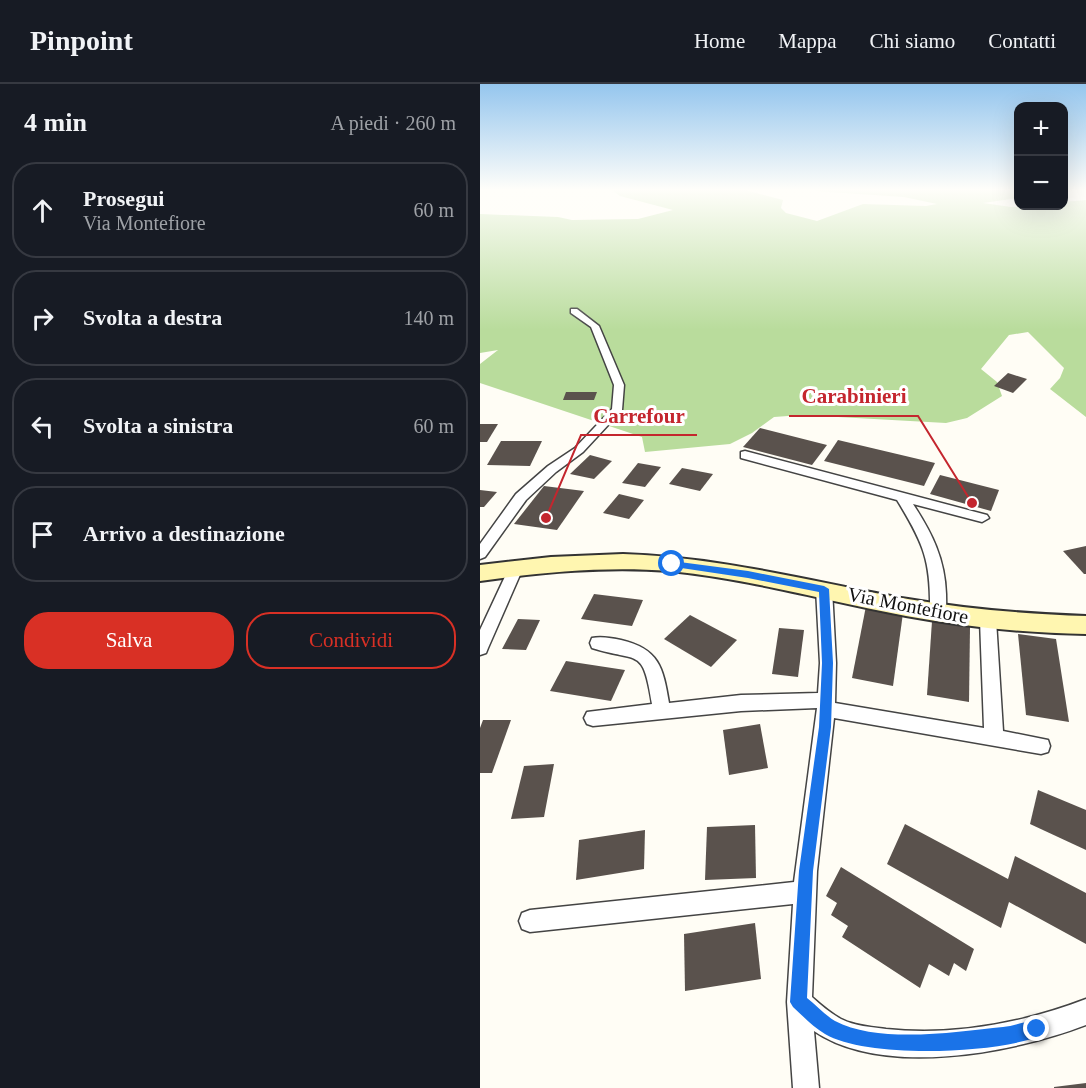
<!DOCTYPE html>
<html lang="it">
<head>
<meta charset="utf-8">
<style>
	body { margin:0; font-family:"Times New Roman",serif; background:#242831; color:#f1f3f6 }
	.controls { position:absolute; right:18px; top:18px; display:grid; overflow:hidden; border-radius:12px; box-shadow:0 6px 24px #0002 }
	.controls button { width:54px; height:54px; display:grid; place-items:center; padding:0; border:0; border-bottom:2px solid #363941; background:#171b24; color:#f1f3f6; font:30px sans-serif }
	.stop { position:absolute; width:18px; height:18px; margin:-14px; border:4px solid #1a73e8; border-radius:50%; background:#fff }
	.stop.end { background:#1a73e8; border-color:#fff; box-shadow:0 2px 6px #0008 }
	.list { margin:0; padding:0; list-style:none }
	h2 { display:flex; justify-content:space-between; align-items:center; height:78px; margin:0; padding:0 24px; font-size:26px }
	h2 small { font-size:20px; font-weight:400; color:#9ea1a6 }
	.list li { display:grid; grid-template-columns:39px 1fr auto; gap:18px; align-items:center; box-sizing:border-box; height:96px; margin:0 12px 12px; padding:0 12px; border:2px solid #363941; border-radius:24px }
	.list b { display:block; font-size:22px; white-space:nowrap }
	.list p { margin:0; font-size:20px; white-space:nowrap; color:#9ea1a6 }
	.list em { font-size:20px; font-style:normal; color:#9ea1a6 }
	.actions { display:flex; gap:12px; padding:18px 24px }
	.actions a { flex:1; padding:14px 0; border:2px solid #d93025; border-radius:24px; text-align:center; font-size:21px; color:#d93025 }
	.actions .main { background:#d93025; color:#fff }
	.icon { flex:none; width:33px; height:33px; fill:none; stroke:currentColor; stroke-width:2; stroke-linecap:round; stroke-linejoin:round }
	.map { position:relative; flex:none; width:606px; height:1004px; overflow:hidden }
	header { display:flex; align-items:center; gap:36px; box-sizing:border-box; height:84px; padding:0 30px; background:#171b24; border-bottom:2px solid #363941 }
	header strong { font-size:28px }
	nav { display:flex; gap:33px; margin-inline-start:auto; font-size:21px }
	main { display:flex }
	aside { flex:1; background:#171b24 }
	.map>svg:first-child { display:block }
	.forest { fill:#b9dc9c }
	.building { fill:#5a524d }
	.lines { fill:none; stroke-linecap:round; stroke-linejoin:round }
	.minor-casing { stroke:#444; stroke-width:3 }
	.secondary-casing { stroke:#333; stroke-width:4 }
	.minor { fill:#fff; fill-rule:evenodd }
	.secondary { fill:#fff6b0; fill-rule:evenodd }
	.route { fill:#1a73e8 }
	.labels { text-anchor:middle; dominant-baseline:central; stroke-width:6; stroke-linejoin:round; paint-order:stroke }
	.street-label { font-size:20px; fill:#111; stroke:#fff }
	.leader { fill:none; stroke:#c4262e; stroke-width:2 }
	.callout-dot { fill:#c4262e; stroke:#fff; stroke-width:2 }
	.callout-label { font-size:21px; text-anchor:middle; font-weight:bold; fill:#c4262e; stroke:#fff; stroke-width:6; stroke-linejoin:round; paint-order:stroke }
</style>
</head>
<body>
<header>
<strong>Pinpoint</strong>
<nav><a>Home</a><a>Mappa</a><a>Chi siamo</a><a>Contatti</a></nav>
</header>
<main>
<aside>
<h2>4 min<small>A piedi · 260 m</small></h2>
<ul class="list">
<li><svg class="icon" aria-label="ahead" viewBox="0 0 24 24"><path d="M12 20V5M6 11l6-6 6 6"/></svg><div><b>Prosegui</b><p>Via Montefiore</p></div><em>60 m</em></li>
<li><svg class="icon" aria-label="right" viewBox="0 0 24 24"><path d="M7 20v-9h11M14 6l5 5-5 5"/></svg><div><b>Svolta a destra</b></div><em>140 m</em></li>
<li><svg class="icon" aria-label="left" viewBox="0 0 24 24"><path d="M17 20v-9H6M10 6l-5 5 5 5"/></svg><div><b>Svolta a sinistra</b></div><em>60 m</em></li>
<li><svg class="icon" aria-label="arrive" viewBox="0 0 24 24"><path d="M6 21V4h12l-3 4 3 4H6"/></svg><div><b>Arrivo a destinazione</b></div></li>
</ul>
<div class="actions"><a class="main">Salva</a><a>Condividi</a></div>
</aside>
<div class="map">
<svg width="606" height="1004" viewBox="0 0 606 1004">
	<rect width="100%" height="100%" fill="#fffdf5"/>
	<polygon class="forest" points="130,105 261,105 303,116 301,124 306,129 337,137 383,120 446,122 457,120 424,113 334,107 345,105 538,105 538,114 503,119 531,123 584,122 584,118 606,116 606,333 570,305 580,294 584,284 548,248 529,251 501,285 517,298 522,312 487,334 466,339 322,331 294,333 272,349 250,360 165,368 162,353 0,299 0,280 18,266 0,269 0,130 78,133 92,136 158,135 193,126 140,112"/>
	<g class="building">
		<polygon points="528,289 547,295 533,309 514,302"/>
		<polygon points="86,308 117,308 114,316 83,316"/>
		<polygon points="0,340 18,340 7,358 0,358"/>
		<polygon points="280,344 347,361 332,381 263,363"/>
		<polygon points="358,356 455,379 444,402 344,377"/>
		<polygon points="21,357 62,357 50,382 7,381"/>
		<polygon points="110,371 132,377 114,395 90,390"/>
		<polygon points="158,379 181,383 165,403 142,399"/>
		<polygon points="202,384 233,390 220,407 189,400"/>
		<polygon points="460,391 519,406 511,427 450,410"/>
		<polygon points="64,402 104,407 77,446 34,440"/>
		<polygon points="0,406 17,408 4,423 0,423"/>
		<polygon points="139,410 164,416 149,435 123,429"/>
		<polygon points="606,462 606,490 604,490 583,467"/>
		<polygon points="114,510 163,516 152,542 101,535"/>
		<polygon points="386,522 423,529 413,602 372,594"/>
		<polygon points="210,531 257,556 231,583 184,555"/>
		<polygon points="38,535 60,536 46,566 22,565"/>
		<polygon points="452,537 490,543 489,618 447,611"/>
		<polygon points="299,544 324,546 318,593 292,590"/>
		<polygon points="538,550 576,555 589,638 546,631"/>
		<polygon points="86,577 145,586 131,617 70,607"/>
		<polygon points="3,636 31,636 12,689 0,689 0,644"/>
		<polygon points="280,640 288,684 249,691 243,646"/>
		<polygon points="74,680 64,733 31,735 44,682"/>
		<polygon points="558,706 606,726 606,766 550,740"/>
		<polygon points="425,740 528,795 535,772 606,809 606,860 529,818 521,844 407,780"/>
		<polygon points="275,741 276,794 225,796 227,743"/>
		<polygon points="165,746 164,785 96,796 99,756"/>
		<polygon points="361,783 494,865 486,887 474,879 469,892 449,880 440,904 362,853 368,842 351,831 357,819 346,812"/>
		<polygon points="275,839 281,895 205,907 204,850"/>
		<polygon points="606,999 606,1004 574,1004 574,1003"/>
	</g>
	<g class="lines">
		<g class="minor-casing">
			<g id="minor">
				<polygon points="91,225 97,225 119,242 144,301 142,326 103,368 76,388 46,416 5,473 0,475 0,460 36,410 68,382 95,364 132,325 134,301 111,243 91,229"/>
				<path d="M265,367L507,431L509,434L502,438L433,420C452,449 465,475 466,510C466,518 467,526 464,533H452L450,529C451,477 444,460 417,416L261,374V368Z"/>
				<polygon points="36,479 43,484 8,564 6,569 0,571 0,546 29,484"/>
				<path d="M344,500L349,501L352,505L356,579L355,619L504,644L500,536L502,532H514L516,536L523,647L568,656L570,662L568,668L561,670L354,634L337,787L332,913C341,921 350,929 361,935C374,942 392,943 406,945C473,952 543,939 606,915V941C533,969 403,994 334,947L339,1004H313L307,918L313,820L50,848L42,845L39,837L42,829L50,826L314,798L337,624L261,627L113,642L107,640L104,634L107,628L172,620C163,562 159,579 112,564L110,559L112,554C121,552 132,554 141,556C179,565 183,583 189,619L261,611L338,609L340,579L336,505L339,501Z"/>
			</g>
		</g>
		<g class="secondary-casing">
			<path id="secondary" d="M143,470C240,473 333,498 428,515C487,525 546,530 606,532V550C545,549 486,543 426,532C347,517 270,495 190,487C126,482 63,488 0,497V481L71,473Z"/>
		</g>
		<use href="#minor" class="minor"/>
		<use href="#secondary" class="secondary"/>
	</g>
	<linearGradient id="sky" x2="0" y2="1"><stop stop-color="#95c6ee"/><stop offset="0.43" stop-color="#fffefa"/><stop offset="1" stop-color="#fffefa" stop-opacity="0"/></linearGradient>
	<rect width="606" height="246" fill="url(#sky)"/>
	<path class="route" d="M192,477L268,487L344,502L349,505L353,579L351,643L333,787L327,914C336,921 345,931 355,937C398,960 476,948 523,943C535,942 551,934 563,939L565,945L563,951C517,970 388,975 345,950C333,943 323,932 313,923L310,918L319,787L339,643L342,579L339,508L268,494L188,482L187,480Z"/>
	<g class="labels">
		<g class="street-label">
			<text transform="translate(428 521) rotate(11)">Via Montefiore</text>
		</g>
	</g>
	<path class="leader" d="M492 419L438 332H309M66 434L101 351H217"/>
	<g class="callout-dot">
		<circle cx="492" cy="419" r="6"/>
		<circle cx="66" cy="434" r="6"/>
	</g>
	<g class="callout-label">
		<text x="374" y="319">Carabinieri</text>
		<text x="159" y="339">Carrefour</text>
	</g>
</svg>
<div class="controls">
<button>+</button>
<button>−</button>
</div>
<div class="stop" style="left:192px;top:480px"></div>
<div class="stop end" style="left:557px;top:945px"></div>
</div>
</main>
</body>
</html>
